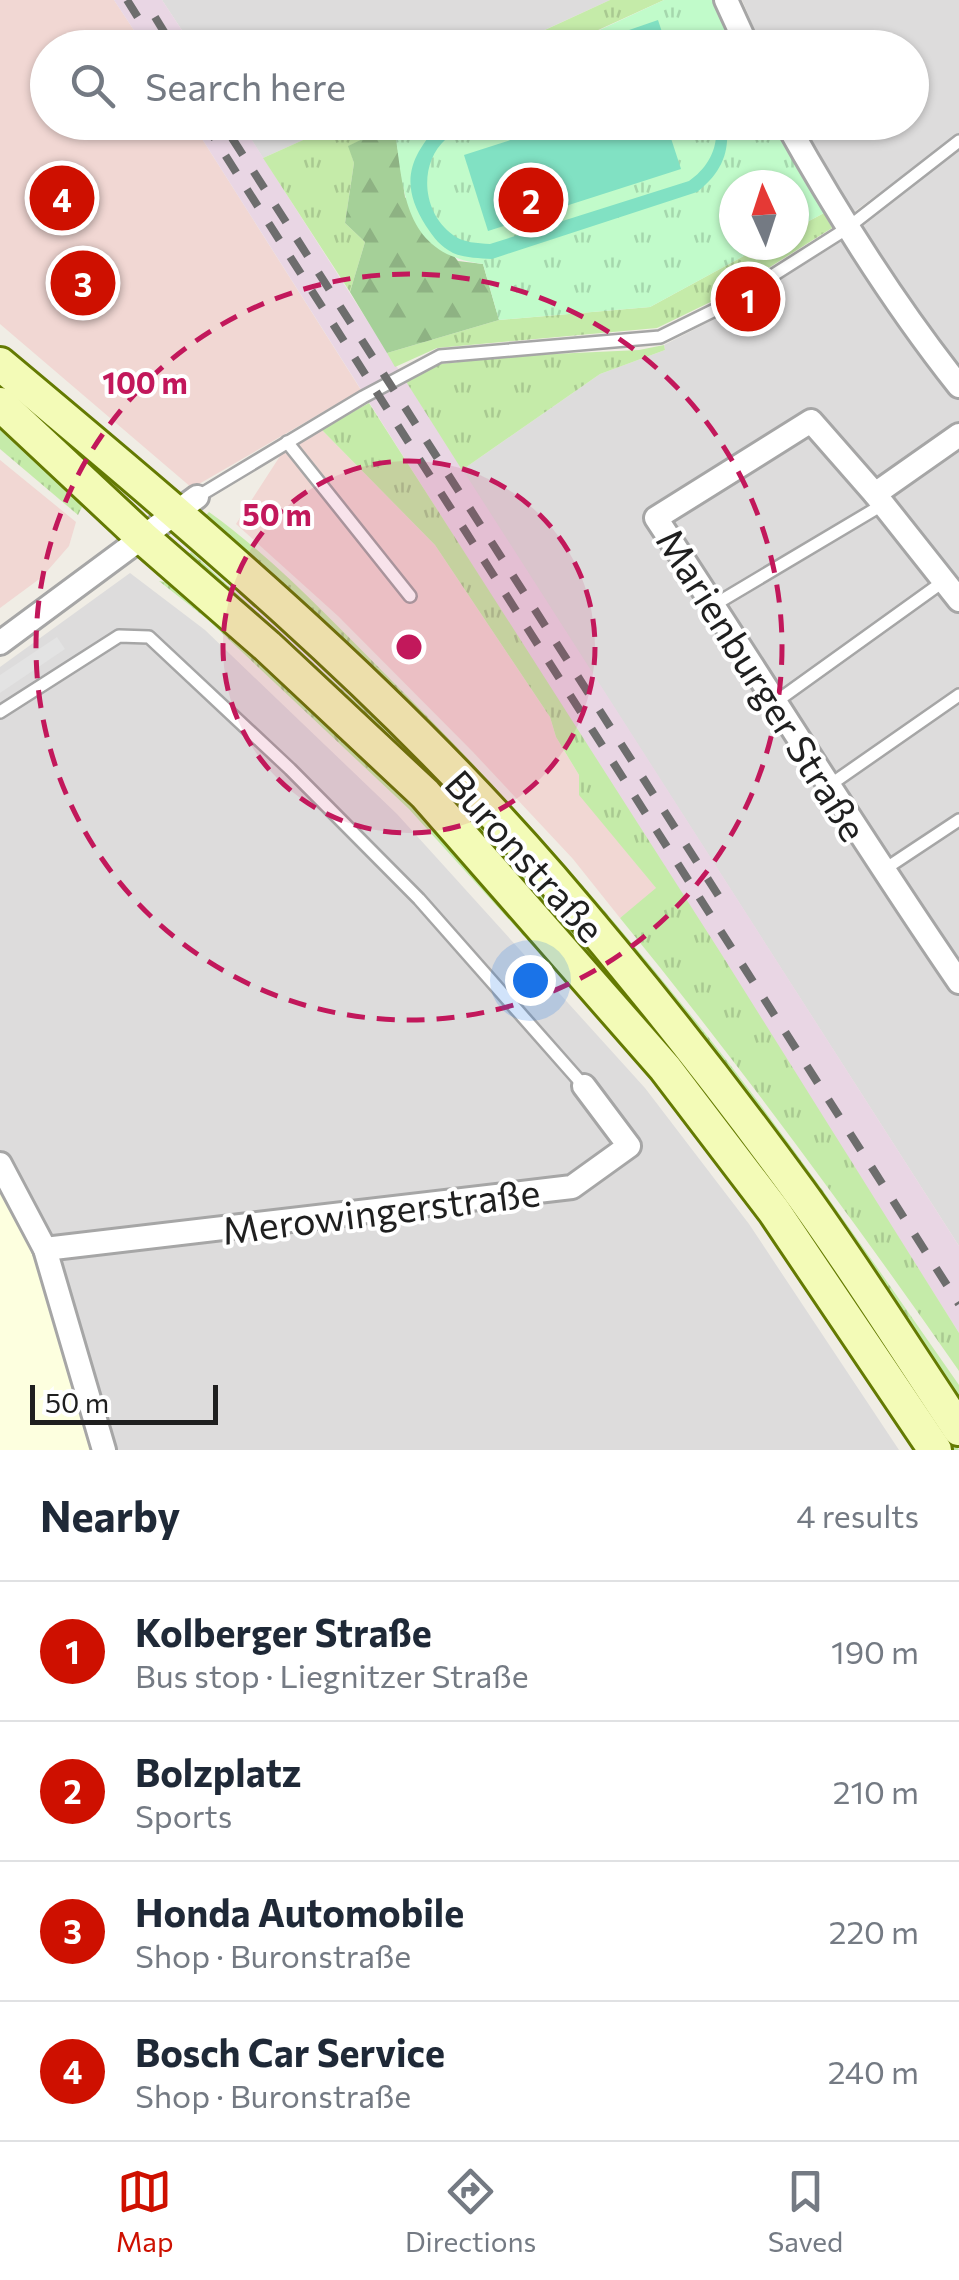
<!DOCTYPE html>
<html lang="en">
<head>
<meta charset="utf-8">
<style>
	body { margin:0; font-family:Commissioner,sans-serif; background:#f2f2f3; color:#1f2937 }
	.compass { position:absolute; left:719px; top:170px; width:90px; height:90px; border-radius:50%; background:#fff; box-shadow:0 2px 8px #0004; rotate:357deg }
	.scale { position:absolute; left:30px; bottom:25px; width:188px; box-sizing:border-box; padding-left:10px; border:5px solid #1f1f1f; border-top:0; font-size:28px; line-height:35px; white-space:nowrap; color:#1f1f1f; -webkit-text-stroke:8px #fff; paint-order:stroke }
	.you { position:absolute; left:530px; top:980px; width:35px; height:35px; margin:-25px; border:8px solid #fff; border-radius:50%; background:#1a73e8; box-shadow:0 0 0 15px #1a73e833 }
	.badge { display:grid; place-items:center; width:65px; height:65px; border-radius:50%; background:#ce1000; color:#fff; font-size:32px; font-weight:700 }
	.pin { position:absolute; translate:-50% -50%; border:5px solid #fff; box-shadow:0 2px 10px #0006 }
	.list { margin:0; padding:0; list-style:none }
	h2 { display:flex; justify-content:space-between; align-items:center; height:130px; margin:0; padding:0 40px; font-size:42px }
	h2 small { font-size:32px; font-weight:400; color:#747a83 }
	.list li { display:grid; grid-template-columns:65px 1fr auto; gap:30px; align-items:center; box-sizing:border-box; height:140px; padding:0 40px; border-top:2px solid #e0e1e3 }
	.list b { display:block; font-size:38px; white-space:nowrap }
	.list p { margin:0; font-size:32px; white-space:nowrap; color:#747a83 }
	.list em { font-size:32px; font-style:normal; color:#747a83 }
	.icon { flex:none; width:55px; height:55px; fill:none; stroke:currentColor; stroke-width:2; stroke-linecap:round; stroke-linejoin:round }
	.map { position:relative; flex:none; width:959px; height:1450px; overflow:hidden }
	.search { position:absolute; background:#fff; box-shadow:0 2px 8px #0004; left:30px; right:30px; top:30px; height:110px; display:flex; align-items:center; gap:25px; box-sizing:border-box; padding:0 35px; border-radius:55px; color:#747a83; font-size:38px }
	.sheet { height:690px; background:#fff }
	nav { display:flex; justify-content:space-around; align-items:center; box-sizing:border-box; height:140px; border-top:2px solid #e0e1e3; background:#fff; font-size:28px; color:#747a83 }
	nav a { display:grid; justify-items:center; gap:5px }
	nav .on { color:#ce1000 }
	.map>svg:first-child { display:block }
	.residential { fill:#dddcdc }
	.commercial { fill:#f1d7d3 }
	.education { fill:#fdffdf }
	.railway { fill:#e9d6e4 }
	.grass { fill:url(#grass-tufts) }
	.forest { fill:url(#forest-firs) }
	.park { fill:url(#park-tufts) }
	.pitch { fill:#81e1c3 }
	.parking { fill:#e3e3e3 }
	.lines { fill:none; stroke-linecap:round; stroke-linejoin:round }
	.lane-casing { stroke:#a6a6a6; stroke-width:16 }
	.street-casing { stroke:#a6a6a6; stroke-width:28 }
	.secondary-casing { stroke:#647a02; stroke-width:38 }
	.lane { stroke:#fff; stroke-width:11 }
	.street { stroke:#fff; stroke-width:22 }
	.secondary { stroke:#f3fbb7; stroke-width:32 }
	.rail { stroke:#6d6d6d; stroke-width:8; stroke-dasharray:20 20; stroke-linecap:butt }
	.ring { fill:none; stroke:#c2185b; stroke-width:5; stroke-dasharray:18 12 }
	.labels { text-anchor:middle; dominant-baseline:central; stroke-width:8; stroke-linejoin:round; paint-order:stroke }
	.street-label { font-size:38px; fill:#1f1f1f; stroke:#fff }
	.centre { fill:#c2185b; stroke:#fff; stroke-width:5 }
	.ring-label { font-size:30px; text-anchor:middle; font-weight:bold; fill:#c2185b; stroke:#fff; stroke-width:8; stroke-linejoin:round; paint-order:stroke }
</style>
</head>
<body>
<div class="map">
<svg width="959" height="1450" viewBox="0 0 959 1450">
	<defs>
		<pattern id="grass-tufts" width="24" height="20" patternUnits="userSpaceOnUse" patternTransform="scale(2.5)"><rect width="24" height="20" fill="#c5eba9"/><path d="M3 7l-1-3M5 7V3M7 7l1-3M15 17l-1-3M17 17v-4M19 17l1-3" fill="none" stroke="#a9c991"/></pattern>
		<pattern id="forest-firs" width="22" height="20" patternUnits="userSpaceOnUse" patternTransform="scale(2.5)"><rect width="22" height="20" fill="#a5d098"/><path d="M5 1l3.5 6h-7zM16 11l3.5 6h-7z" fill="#8eb283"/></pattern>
		<pattern id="park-tufts" width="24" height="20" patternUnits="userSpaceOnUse" patternTransform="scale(2.5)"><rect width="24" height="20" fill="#c1fbca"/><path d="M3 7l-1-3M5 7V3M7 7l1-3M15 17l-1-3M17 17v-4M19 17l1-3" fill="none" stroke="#a5d7ad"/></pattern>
	</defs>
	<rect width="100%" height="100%" fill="#f0ede5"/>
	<g class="residential">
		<polygon points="162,0 610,0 505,48 193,47"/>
		<polygon points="742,0 959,0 959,134 851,214 801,123 912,122 912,48 762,47"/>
		<polygon points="241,123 341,123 263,158"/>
		<polygon points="959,150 959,1246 462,470 600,374 665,350 664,345 734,309 739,316 770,297 765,289 853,234"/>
		<polygon points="130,573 205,630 397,814 645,1088 749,1224 899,1450 113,1450 12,1169 0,1150 0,667"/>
	</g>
	<g class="commercial">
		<polygon points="0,0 114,0 145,47 48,48 48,122 192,123 361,390 192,488 0,324"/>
		<polygon points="321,429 435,545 550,717 556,737 579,775 580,795 657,889 620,918 573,859 473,752 338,616 236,524 282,453"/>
		<polygon points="0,460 76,522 69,546 42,577 0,608"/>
	</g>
	<polygon class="education" points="0,1179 40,1252 97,1450 0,1450"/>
	<g class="railway">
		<polygon points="114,0 162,0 193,47 145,47"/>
		<polygon points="192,123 241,123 959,1246 959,1333"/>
	</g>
	<g class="grass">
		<polygon points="610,0 664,0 561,47 506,48"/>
		<polygon points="341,123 398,123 349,146 354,163 345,223 365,242 350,292 263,158"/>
		<polygon points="824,213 832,228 727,294 657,328 437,348 395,367 387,353 499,320 650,307 764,245 794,245 794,229"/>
		<polygon points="664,345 665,350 600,374 462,470 405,380 441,364 510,356 639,350"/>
		<path d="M369,403L722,955L959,1333V1371C851,1216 740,1065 620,918L656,888L579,795V775L556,737L550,717L435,545L321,429Z"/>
		<polygon points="0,418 65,481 82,507 78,515 0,449"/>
		<path d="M209,512C276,560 334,623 392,681C501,789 602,904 698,1024C791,1140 874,1264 959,1385V1410L809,1186L226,535L205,516Z"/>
		<polygon points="191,552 442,780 541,885 790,1196 959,1450 946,1450 782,1204 187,556"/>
		<polygon points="159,581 172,583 415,799 658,1072 922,1450 913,1450 759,1219 652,1078 409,809 207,619"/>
	</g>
	<polygon class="forest" points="394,124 405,197 458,261 483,264 499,320 387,353 350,292 365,242 345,223 354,163 348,146"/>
	<g class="park">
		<polygon points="664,0 713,0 737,47 561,48"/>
		<path d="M398,122L776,123L824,213L794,229V185H734V245H764L650,307L499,320L483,264C402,254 404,191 394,124Z"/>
	</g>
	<g class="pitch">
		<polygon points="658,20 667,47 609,47 606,38"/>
		<path d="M442,122L489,123C476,127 456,129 446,139C418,164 422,213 453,235C464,243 477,243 490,244L689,181C708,168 720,146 715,123H726C731,153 720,174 697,192L492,259C479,258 464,258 453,253C440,246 434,238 426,226C399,184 409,156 442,122Z"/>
		<polygon points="563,123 666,123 681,169 488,231 464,155"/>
	</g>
	<polygon class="parking" points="57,637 65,649 0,693 0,675"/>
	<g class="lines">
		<g class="lane-casing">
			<g id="lane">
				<polyline points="287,442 410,596"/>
				<polyline points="197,497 363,397 440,356 660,337 731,302 846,229 959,141"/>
				<polyline points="714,605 882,505"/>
				<polyline points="777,701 944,581"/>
				<polyline points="0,712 119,636 149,637 290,769 419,899 584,1086"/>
				<polyline points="827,787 959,695"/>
				<polyline points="882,871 959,820"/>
			</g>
		</g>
		<g class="street-casing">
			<g id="street">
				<polyline points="726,0 748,48"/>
				<path d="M786,122C838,215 893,303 959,386"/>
				<polyline points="875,494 959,435"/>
				<path d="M959,600L875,494L811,421L656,518C758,672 854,829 959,982"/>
				<polyline points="0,643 197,497"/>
				<polyline points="0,1164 45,1249 104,1450"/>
				<polyline points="45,1249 572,1187 629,1146 584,1086"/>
			</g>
		</g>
		<g class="secondary-casing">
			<g id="secondary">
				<path d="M0,364C191,524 388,689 551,878C637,978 721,1084 799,1191C855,1268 906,1350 959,1429"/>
				<polyline points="0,404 142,537 267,646 425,794 665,1068 774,1211 935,1450"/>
			</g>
		</g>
		<use href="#lane" class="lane"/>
		<use href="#street" class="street"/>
		<use href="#secondary" class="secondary"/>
		<g class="rail">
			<polyline points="127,0 157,48"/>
			<polyline points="155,17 174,48"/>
			<polyline points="204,122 959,1304"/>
			<polyline points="232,138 729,912"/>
		</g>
	</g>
	<circle cx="409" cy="647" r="186" fill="#c2185b" fill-opacity=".12"/>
	<g class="ring">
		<circle cx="409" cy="647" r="186"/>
		<circle cx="409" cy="647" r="373"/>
	</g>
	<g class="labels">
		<g class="street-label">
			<text transform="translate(763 684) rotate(58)">Marienburger Straße</text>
			<text transform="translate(526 855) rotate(48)">Buronstraße</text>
			<text transform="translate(381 1210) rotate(-7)">Merowingerstraße</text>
		</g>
	</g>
	<circle cx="409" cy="647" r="15" class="centre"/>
	<g class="ring-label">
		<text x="145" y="394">100 m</text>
		<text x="277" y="526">50 m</text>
	</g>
</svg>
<svg class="compass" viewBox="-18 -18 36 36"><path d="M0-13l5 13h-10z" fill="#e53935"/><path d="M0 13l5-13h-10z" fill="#747a83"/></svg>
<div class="scale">50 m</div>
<div class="you"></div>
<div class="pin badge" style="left:748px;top:299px">1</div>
<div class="pin badge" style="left:531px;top:200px">2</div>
<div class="pin badge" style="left:83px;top:283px">3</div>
<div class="pin badge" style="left:62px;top:198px">4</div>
<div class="search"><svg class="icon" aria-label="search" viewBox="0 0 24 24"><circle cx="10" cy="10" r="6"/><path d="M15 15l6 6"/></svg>Search here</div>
</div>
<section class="sheet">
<h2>Nearby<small>4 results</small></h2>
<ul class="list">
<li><span class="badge">1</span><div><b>Kolberger Straße</b><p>Bus stop · Liegnitzer Straße</p></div><em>190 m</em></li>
<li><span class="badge">2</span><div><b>Bolzplatz</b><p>Sports</p></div><em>210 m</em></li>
<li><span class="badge">3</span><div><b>Honda Automobile</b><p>Shop · Buronstraße</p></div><em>220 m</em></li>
<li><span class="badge">4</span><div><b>Bosch Car Service</b><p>Shop · Buronstraße</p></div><em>240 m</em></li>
</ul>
</section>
<nav>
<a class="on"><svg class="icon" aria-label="map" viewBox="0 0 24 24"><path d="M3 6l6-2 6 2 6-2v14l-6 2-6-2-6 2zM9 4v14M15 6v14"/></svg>Map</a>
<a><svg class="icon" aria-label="directions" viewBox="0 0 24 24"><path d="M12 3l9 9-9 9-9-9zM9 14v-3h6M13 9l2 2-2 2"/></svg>Directions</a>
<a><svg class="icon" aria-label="saved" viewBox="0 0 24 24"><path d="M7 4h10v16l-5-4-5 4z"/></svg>Saved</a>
</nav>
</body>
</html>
